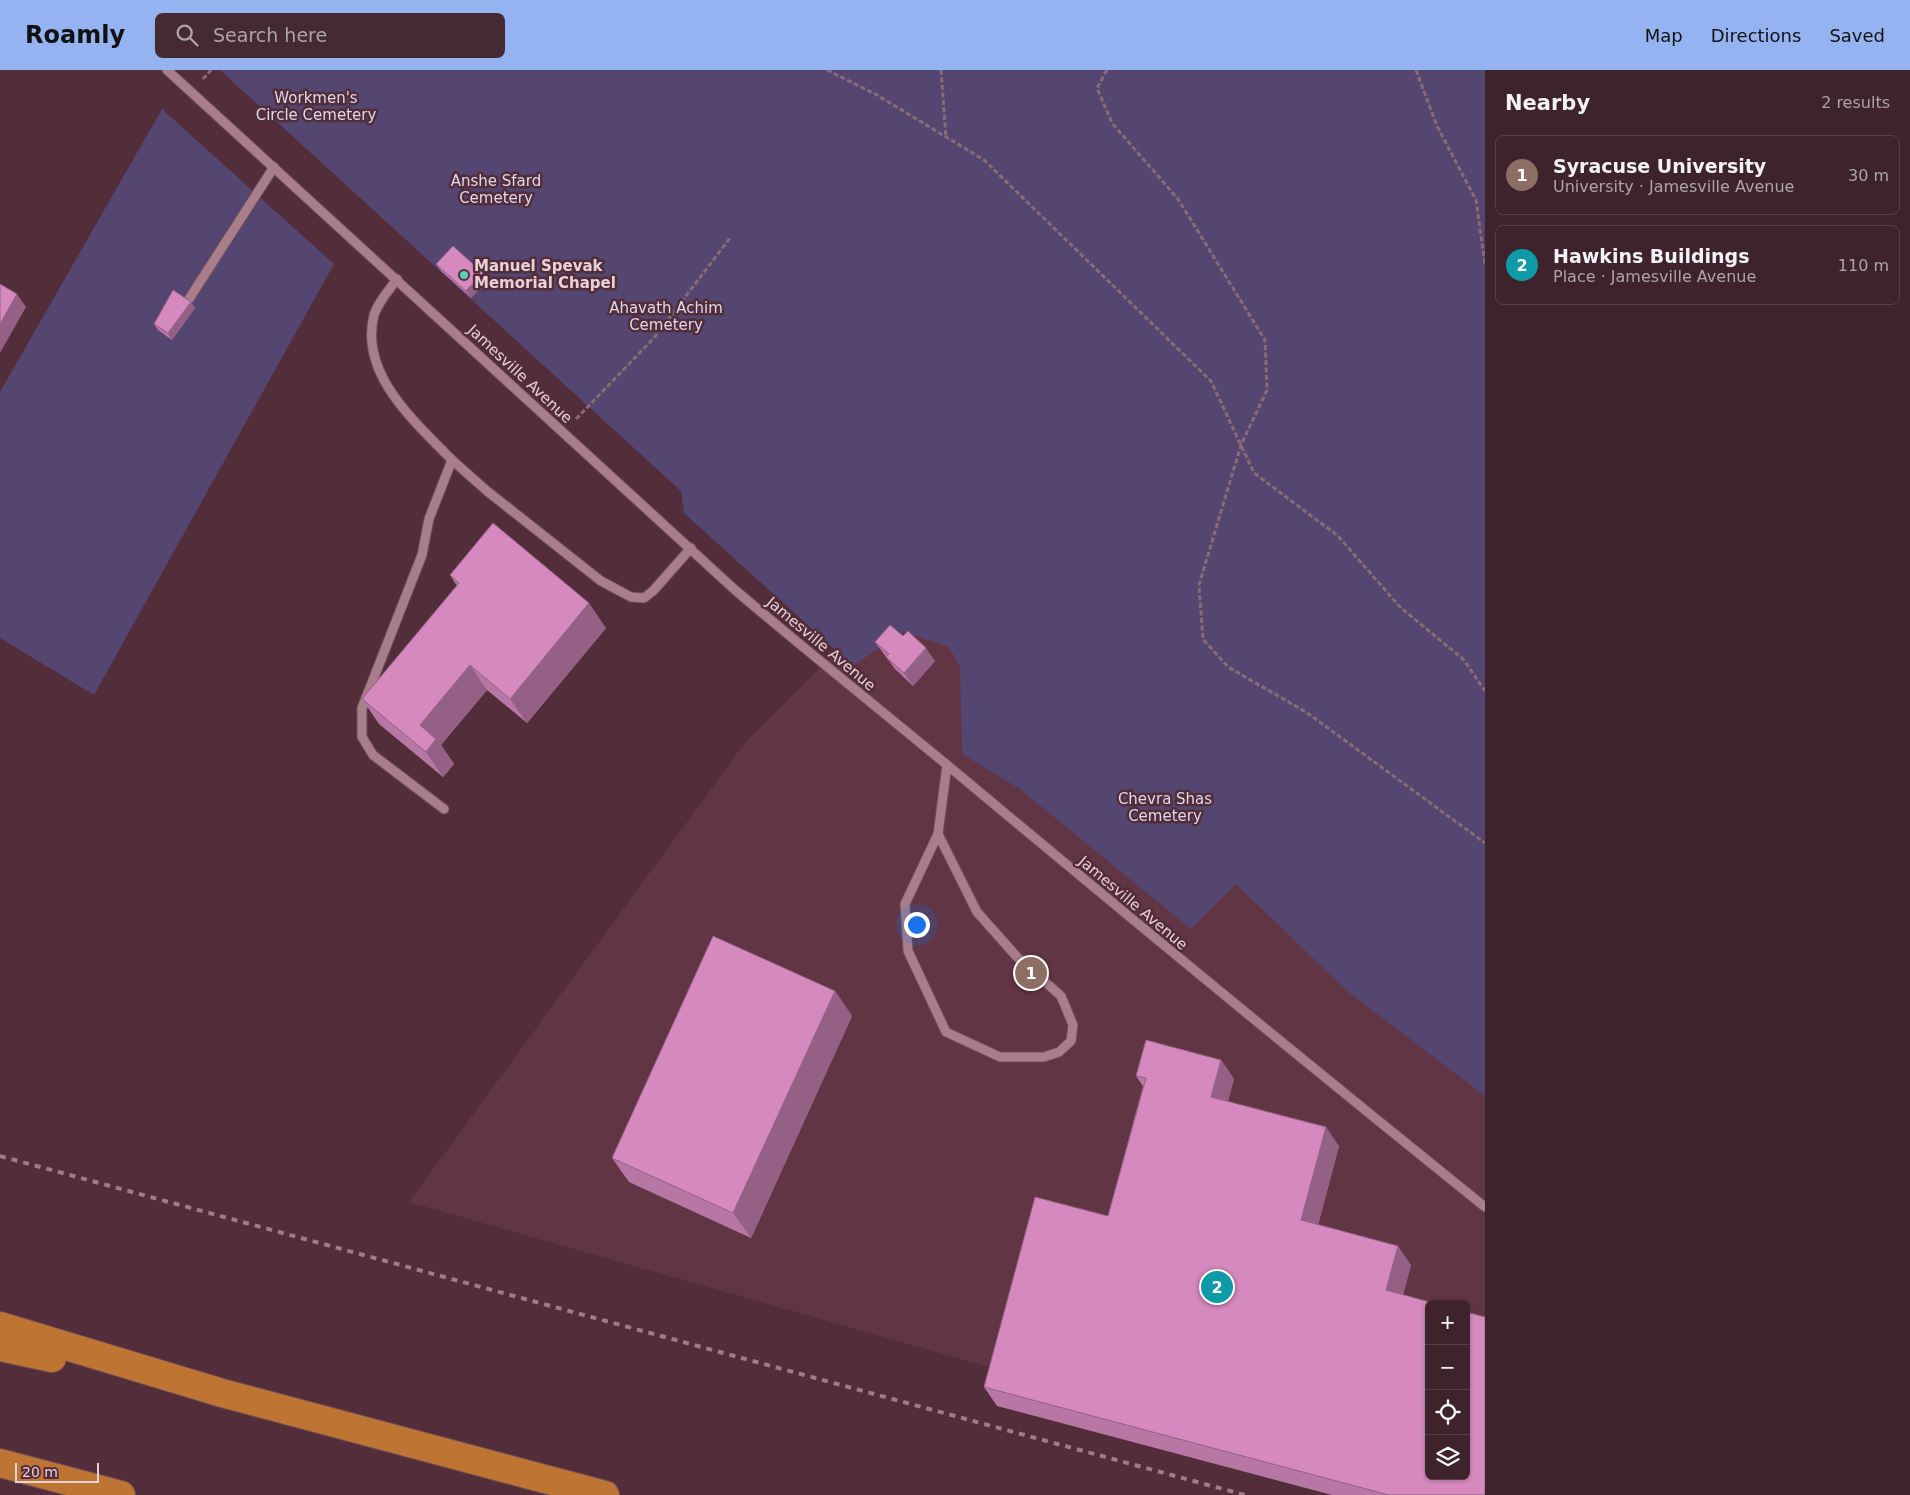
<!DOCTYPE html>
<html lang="en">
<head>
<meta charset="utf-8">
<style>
	body { margin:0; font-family:"DejaVu Sans",sans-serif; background:#452a34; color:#f1f3f6 }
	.controls { position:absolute; right:15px; bottom:15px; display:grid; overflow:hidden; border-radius:8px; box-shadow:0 1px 4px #0004 }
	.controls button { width:45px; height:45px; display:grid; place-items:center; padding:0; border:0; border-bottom:1px solid #573f48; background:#3e222c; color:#f1f3f6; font:25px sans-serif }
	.scale { position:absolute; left:15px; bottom:12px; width:84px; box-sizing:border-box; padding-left:5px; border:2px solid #ead1d8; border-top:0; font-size:14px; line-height:18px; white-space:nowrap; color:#ead1d8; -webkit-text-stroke:4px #532d3a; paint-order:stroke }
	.you { position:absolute; left:916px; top:854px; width:18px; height:18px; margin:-12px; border:4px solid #fff; border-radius:50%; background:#1a73e8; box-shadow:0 0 0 8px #1a73e833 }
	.badge { display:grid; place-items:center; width:32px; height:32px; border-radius:50%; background:#95b2f1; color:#fff; font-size:16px; font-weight:700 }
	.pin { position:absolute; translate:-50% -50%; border:2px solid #fff; box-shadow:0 1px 5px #0006 }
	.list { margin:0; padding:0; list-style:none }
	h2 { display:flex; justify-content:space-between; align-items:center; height:65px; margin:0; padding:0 20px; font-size:21px }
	h2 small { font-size:16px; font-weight:400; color:#ada4a9 }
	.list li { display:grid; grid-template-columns:32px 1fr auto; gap:15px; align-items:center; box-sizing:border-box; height:80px; margin:0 10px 10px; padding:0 10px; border:1px solid #573f48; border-radius:8px }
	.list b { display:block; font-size:19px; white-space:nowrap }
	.list p { margin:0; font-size:16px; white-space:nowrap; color:#ada4a9 }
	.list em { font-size:16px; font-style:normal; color:#ada4a9 }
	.icon { flex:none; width:28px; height:28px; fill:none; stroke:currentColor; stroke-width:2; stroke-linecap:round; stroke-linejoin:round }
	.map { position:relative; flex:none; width:1485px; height:1425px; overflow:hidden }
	header { display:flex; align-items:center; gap:30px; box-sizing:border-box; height:70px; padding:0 25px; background:#95b2f1; color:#111 }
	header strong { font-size:24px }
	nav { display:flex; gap:28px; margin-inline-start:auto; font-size:18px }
	.search { width:350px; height:45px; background:#452a34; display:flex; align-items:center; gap:12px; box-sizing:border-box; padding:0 18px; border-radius:8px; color:#ada4a9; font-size:19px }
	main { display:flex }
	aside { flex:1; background:#3e222c }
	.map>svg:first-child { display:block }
	.built { fill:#623545; fill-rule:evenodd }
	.green { fill:#544670 }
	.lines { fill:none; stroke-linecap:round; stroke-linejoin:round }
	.minor-casing { stroke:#6d4d58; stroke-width:11 }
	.highway-casing { stroke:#6d4d58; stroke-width:30 }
	.path { stroke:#8b6a75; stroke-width:3; stroke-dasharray:5 2.5; stroke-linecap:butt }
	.minor { stroke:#aa7d8b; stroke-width:9 }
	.highway { stroke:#be7433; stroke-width:28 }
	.rail { stroke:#9d7d87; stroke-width:4; stroke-dasharray:6 6; stroke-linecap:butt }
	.wall { fill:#b776a3 }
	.shaded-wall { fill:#956085 }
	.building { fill:#d589be; stroke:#956085 }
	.poi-dot { fill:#5eceb8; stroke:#532d3a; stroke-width:2 }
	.labels { text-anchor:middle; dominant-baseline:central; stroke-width:5; stroke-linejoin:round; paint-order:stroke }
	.park-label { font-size:15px; fill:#dfd9ee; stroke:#532d3a }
	.poi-label { font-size:15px; font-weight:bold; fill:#ead1d8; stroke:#532d3a; text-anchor:start }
	.street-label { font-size:15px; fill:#ead1d8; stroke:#532d3a }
</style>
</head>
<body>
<header>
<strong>Roamly</strong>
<div class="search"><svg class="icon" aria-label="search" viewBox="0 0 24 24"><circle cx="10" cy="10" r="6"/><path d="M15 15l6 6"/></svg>Search here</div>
<nav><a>Map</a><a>Directions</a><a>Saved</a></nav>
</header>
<main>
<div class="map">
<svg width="1485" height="1425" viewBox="0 0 1485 1425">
	<rect width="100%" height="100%" fill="#532d3a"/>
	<path class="built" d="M1412,0H1485V1425H1439L409,1132L744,674ZM1429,1234H1466V1406H1429Z"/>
	<g class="green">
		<polygon points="220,0 1485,0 1485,1026 1347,921 1236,814 1191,859 1020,719 962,684 960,596 948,576 903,562 853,596 684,443 681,421"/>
		<polygon points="162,39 334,194 94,625 0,568 0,322"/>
	</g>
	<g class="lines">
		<g class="minor-casing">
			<g id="minor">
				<path d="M167,0L734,519C810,584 887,645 964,709C1136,853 1310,996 1485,1137"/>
				<path d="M397,209C390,219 378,232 374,245C359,304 415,352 452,390L429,449L422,485L362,638V667L373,685L444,739"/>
				<polyline points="189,229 274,97"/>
				<polyline points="452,390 487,421 601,511 631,527 644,528 653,521 691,478"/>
				<polyline points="938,764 905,834 908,881 946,962 1000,987 1044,987 1059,982 1071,971 1073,955 1061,926 1017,887 977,842 938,764 947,695"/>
			</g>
		</g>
		<g class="highway-casing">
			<g id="highway">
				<polyline points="0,1256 222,1323 605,1425"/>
				<polyline points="0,1277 52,1288"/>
				<polyline points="0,1393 121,1425"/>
			</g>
		</g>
		<g class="path">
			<polyline points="827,0 877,25 984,90 1211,311 1254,403 1337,465 1400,537 1464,590 1485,621"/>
			<polyline points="941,0 946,67"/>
			<polyline points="1107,0 1097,18 1112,53 1178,129 1265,270 1267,320 1241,375 1199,515 1203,569 1228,597 1306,642 1485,773"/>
			<polyline points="1416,0 1437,56 1476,130 1485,195"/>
			<polyline points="203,9 211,0"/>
			<polyline points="576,349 654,268 730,168"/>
		</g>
		<use href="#minor" class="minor"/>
		<use href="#highway" class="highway"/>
		<polyline class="rail" points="0,1086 1245,1425"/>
	</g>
	<g class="wall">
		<polygon points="436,194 488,210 471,228 441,201"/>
		<polygon points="195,238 172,270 158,260 154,254"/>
		<polygon points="450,505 606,558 527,653 487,620 441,675 454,694 443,707 379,654 362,629 457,516"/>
		<polygon points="903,566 935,591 913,616 895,599 875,572"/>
		<polygon points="835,921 852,946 751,1168 629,1112 612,1088"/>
		<polygon points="1221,990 1234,1009 1228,1031 1339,1076 1318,1155 1411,1195 1403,1225 1485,1425 1332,1425 997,1336 984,1317 1108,1146 1143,1016 1136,1006"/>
	</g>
	<g class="shaded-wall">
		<polygon points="483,203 488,210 471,228 466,221"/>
		<polygon points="17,224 26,237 0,283 0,254"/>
		<polygon points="191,232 195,238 172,270 168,263"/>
		<polygon points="589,533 606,558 527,653 510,629"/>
		<polygon points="926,578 935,591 913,616 904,603"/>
		<polygon points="470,595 487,620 441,675 454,694 443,707 426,682 420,655"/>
		<polygon points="835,921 852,946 751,1168 733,1143"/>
		<polygon points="1221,990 1234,1009 1224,1045 1211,1027"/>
		<polygon points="1326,1057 1339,1076 1314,1169 1301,1150"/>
		<polygon points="1398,1176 1411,1195 1399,1239 1386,1220"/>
	</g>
	<g class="building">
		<polygon points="453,176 483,203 466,221 436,194"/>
		<polygon points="0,214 17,224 0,254"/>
		<polygon points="173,220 191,232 168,263 154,254"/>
		<polygon points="493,453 589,533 510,629 470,595 420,655 436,669 426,682 362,629 459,513 450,505"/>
		<polygon points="890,555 903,566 908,561 926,578 904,603 886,587 889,584 875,572"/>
		<polygon points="713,866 835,921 733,1143 612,1088"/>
		<polygon points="1146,970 1221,990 1211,1027 1326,1057 1301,1150 1398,1176 1386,1220 1437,1234 1429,1234 1429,1406 1466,1406 1466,1242 1485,1247 1485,1425 1389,1425 984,1317 1035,1127 1108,1146 1146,1008 1136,1006"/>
	</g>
	<circle class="poi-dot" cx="464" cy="205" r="5"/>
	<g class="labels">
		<g class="park-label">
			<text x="316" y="28">Workmen's<tspan x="316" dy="17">Circle Cemetery</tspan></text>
			<text x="496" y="111">Anshe Sfard<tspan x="496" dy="17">Cemetery</tspan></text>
			<text x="666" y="238">Ahavath Achim<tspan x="666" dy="17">Cemetery</tspan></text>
			<text x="1165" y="729">Chevra Shas<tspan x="1165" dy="17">Cemetery</tspan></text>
		</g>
		<g class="poi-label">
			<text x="474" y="196">Manuel Spevak<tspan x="474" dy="17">Memorial Chapel</tspan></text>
		</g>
		<g class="street-label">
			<text transform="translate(520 304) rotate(43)">Jamesville Avenue</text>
			<text transform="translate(821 574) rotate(40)">Jamesville Avenue</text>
			<text transform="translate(1133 833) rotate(40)">Jamesville Avenue</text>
		</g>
	</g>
</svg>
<div class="controls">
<button>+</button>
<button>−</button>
<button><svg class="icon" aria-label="locate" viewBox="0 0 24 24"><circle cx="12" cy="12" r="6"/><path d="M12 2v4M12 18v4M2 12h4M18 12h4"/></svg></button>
<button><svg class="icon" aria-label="layers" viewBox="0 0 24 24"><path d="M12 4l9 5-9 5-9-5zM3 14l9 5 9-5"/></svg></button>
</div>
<div class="scale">20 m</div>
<div class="you"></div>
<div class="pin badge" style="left:1031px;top:903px;background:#8d6e63">1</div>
<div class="pin badge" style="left:1217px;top:1217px;background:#0f9aa8">2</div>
</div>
<aside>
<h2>Nearby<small>2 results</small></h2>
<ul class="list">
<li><span class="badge" style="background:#8d6e63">1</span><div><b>Syracuse University</b><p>University · Jamesville Avenue</p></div><em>30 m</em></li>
<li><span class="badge" style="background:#0f9aa8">2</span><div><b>Hawkins Buildings</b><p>Place · Jamesville Avenue</p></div><em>110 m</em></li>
</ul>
</aside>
</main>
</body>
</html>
